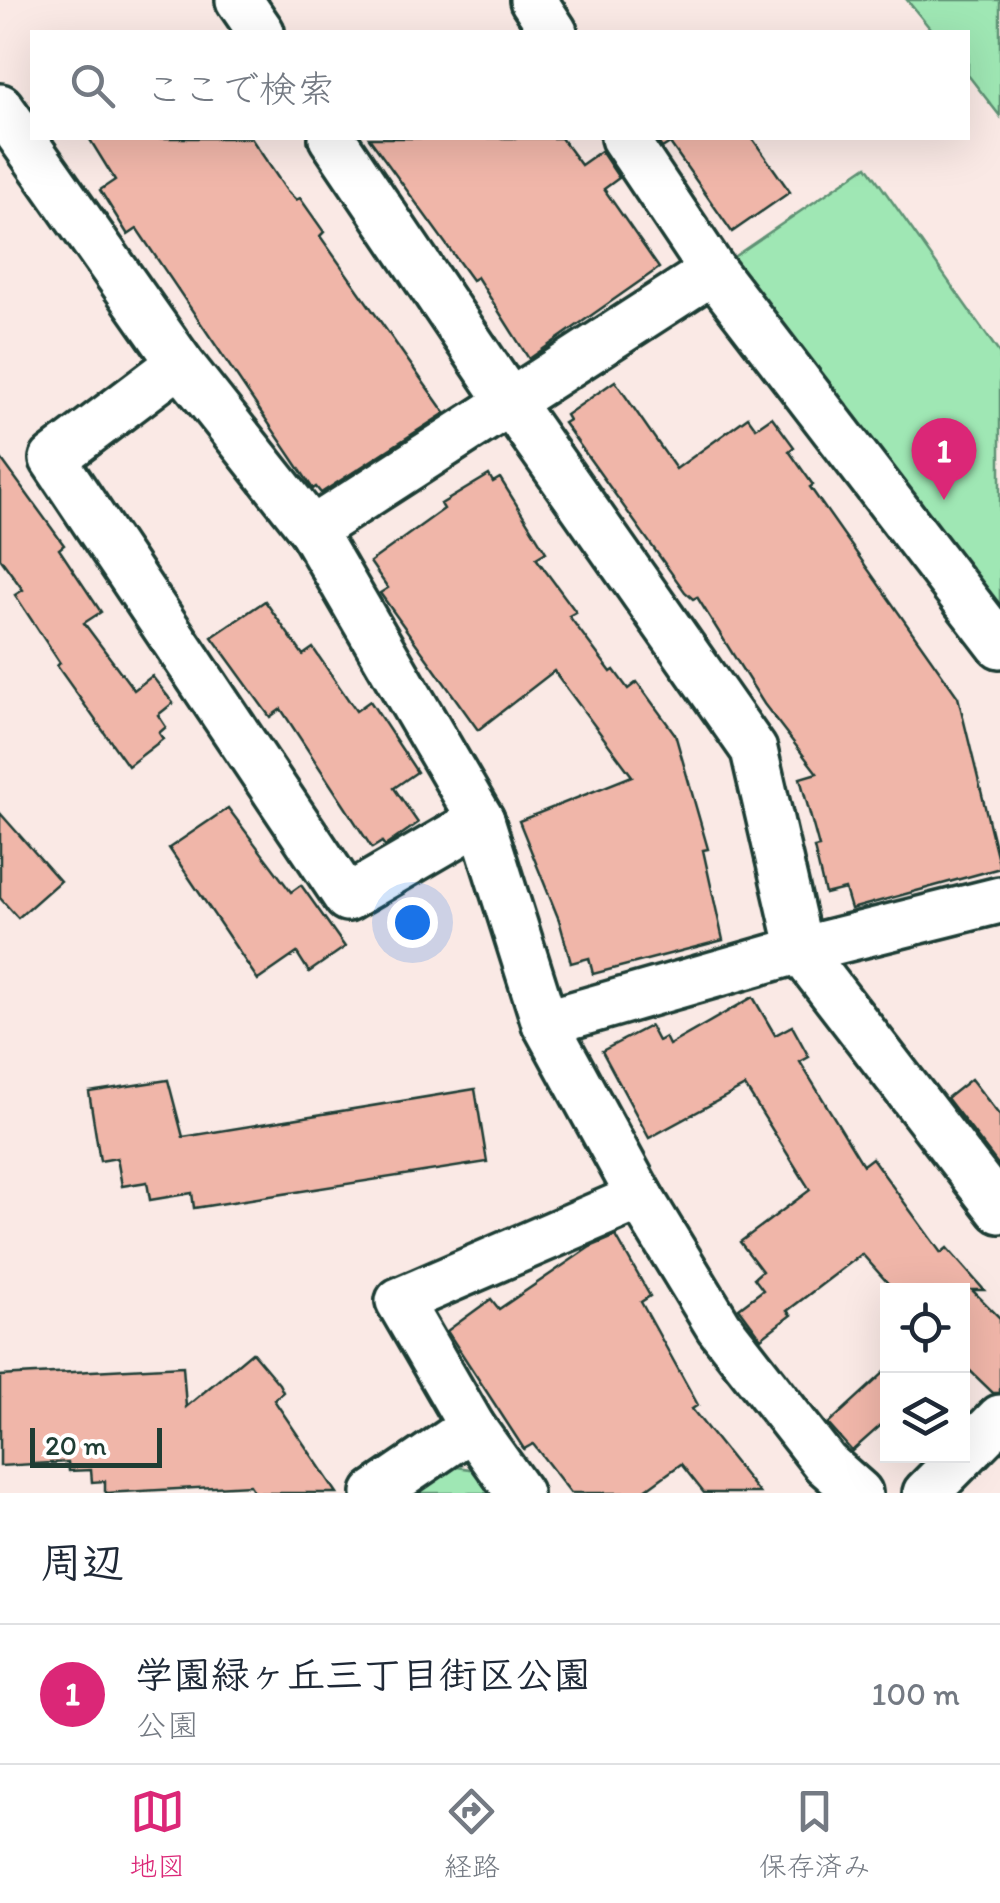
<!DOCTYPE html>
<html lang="ja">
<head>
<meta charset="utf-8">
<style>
	body { margin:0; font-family:Itim,"Klee One",sans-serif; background:#f2f2f3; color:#1f2937 }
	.controls { position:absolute; right:30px; bottom:30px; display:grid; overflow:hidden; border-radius:0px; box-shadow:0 10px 40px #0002 }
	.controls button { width:90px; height:90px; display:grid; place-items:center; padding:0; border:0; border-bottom:2px solid #e0e1e3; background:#fff; color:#1f2937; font:50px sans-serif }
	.scale { position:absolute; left:30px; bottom:25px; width:132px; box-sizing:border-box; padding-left:10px; border:5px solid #1f3d34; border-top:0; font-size:28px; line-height:35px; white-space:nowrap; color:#1f3d34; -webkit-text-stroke:8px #fff; paint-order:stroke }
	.you { position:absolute; left:412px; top:922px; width:35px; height:35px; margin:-25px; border:8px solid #fff; border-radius:50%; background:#1a73e8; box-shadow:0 0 0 15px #1a73e833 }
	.badge { display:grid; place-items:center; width:65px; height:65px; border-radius:50%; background:#db2777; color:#fff; font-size:32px; font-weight:700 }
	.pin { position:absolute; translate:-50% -82px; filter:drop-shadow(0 2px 5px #0008) }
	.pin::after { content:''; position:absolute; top:52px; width:35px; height:30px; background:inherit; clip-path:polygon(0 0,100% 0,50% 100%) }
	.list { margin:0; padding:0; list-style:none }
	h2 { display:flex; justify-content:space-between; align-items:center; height:130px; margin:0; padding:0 40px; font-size:42px }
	h2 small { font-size:32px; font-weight:400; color:#747a83 }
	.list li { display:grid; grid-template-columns:65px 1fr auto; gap:30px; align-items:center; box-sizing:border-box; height:140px; padding:0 40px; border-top:2px solid #e0e1e3 }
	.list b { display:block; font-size:38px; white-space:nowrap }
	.list p { margin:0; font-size:32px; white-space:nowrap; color:#747a83 }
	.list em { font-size:32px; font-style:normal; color:#747a83 }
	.icon { flex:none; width:55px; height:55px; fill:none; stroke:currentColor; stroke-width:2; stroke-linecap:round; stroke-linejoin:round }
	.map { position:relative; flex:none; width:1000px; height:1493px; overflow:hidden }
	.search { position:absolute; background:#fff; box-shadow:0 10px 40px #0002; left:30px; right:30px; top:30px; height:110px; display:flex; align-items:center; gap:25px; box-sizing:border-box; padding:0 35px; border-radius:0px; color:#747a83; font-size:38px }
	.sheet { height:270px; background:#fff }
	nav { display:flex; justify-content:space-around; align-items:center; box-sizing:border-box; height:140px; border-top:2px solid #e0e1e3; background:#fff; font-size:28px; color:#747a83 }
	nav a { display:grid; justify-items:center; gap:5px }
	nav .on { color:#db2777 }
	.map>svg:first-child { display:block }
	.green { fill:#9fe7b4; stroke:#5f9274; stroke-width:2.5 }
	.building { fill:#f0b6a9; stroke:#1f3d34; stroke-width:2.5 }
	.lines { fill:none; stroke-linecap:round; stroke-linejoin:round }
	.minor-casing { stroke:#1f3d34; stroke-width:52 }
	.minor { stroke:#fff; stroke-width:45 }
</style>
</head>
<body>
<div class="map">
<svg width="1000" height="1493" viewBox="0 0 1000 1493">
	<rect width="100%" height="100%" fill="#fae9e5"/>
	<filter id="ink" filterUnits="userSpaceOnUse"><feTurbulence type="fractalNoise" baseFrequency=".01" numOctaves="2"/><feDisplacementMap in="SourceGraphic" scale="20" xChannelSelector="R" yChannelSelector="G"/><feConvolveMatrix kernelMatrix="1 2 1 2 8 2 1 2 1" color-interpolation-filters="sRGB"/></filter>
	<g filter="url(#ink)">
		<g class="green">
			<polygon points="907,0 1000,0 1000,116 968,75 968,32 933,32"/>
			<polygon points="867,166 1000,354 1000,645 713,271"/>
			<polygon points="444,1465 483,1471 499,1493 414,1493"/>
		</g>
		<g class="building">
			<polygon points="89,138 251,138 287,191 296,200 300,198 324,232 320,236 445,413 321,493 316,487 313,489 137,229 128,235 100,190 115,180"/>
			<polygon points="369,138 561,138 581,165 601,151 619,178 604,189 659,268 529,359 477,277 472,280"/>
			<polygon points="655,138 752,138 790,192 732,232 670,143 662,148"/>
			<polygon points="615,381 676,469 748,417 756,428 772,417 794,447 789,451 813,485 810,487 958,697 1000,868 851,909 845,889 825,894 814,848 819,847 800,778 817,773 764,704 697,597 693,599 685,592 564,423 569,420 566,415"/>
			<polygon points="0,457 64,545 59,549 101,612 84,623 134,690 152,676 173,703 158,715 166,727 159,733 163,739 128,766 57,666 60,663 15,595 23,590 0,558"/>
			<polygon points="489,475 493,482 500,478 546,552 536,558 576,612 569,616 611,672 614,670 628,689 637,682 675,734 708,849 703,850 723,940 593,974 589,958 571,963 559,920 519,821 632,776 554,671 478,730 380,593 388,588 370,562 444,509 441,504"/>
			<polygon points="265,601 303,655 313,648 356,711 370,701 417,772 394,788 418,823 385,846 382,842 372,848 281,709 270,717 212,637"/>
			<polygon points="228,808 291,892 301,885 345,947 309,972 297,953 258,980 169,848"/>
			<polygon points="0,813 60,881 18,918 0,898"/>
			<polygon points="753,997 775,1035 792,1026 809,1057 800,1062 863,1165 872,1158 941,1253 947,1248 984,1290 972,1290 1000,1318 1000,1393 993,1393 962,1363 962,1290 894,1290 862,1254 787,1311 791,1315 761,1338 739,1308 763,1290 754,1278 762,1271 740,1242 810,1190 745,1086 649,1138 602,1051 650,1026 658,1041 665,1037 669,1045"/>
			<polygon points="971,1079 1000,1116 1000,1167 947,1098"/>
			<polygon points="168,1080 183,1137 475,1089 487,1162 194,1208 192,1193 150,1200 147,1182 122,1186 117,1158 100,1161 89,1092"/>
			<polygon points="616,1236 650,1296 641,1302 698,1405 692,1409 759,1493 704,1493 681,1464 641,1493 571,1493 533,1444 524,1449 447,1331 491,1299 499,1309 590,1247"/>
			<polygon points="252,1352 279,1384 283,1392 274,1400 337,1493 255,1493 250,1485 105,1493 105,1481 92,1482 91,1470 69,1471 68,1462 0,1466 0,1376 183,1366 186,1407"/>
			<polygon points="888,1369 888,1419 852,1451 828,1424"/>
		</g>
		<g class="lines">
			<g class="minor-casing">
				<g id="minor">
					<polyline points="239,0 261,32"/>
					<polyline points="533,0 554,32"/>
					<polyline points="0,107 180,363 312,530 481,820 545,1023 640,1197 719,1327 825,1463 859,1493"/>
					<polyline points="332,138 510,402 754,750 800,950 1000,1210"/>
					<polyline points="624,138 713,271 1000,645"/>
					<polyline points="180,363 53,459 347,898 481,820"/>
					<polyline points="312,530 713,271"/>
					<polyline points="545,1023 800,950 1000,900"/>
					<polyline points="375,1493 472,1427"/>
					<polyline points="519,1493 472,1427 399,1301 640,1197"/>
					<polyline points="926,1493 1000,1418"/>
				</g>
			</g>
			<use href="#minor" class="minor"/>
		</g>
	</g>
</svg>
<div class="controls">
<button><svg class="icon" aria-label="locate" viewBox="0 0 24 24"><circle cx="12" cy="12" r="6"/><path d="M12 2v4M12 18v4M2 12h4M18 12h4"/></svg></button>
<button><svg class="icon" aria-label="layers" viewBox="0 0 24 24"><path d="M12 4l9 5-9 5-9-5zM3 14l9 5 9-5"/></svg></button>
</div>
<div class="scale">20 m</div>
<div class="you"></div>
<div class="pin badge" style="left:944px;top:500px">1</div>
<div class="search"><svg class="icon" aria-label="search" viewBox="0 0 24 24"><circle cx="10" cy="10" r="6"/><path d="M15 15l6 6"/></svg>ここで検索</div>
</div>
<section class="sheet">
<h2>周辺<small></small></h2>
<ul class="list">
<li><span class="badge">1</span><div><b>学園緑ヶ丘三丁目街区公園</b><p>公園</p></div><em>100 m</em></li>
</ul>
</section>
<nav>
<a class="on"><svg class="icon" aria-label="map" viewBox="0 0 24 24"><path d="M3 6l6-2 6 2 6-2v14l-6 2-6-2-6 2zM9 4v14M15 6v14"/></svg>地図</a>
<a><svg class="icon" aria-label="directions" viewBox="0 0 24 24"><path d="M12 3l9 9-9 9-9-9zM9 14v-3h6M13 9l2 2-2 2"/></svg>経路</a>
<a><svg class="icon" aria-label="saved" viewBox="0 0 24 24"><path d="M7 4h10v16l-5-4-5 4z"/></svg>保存済み</a>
</nav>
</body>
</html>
